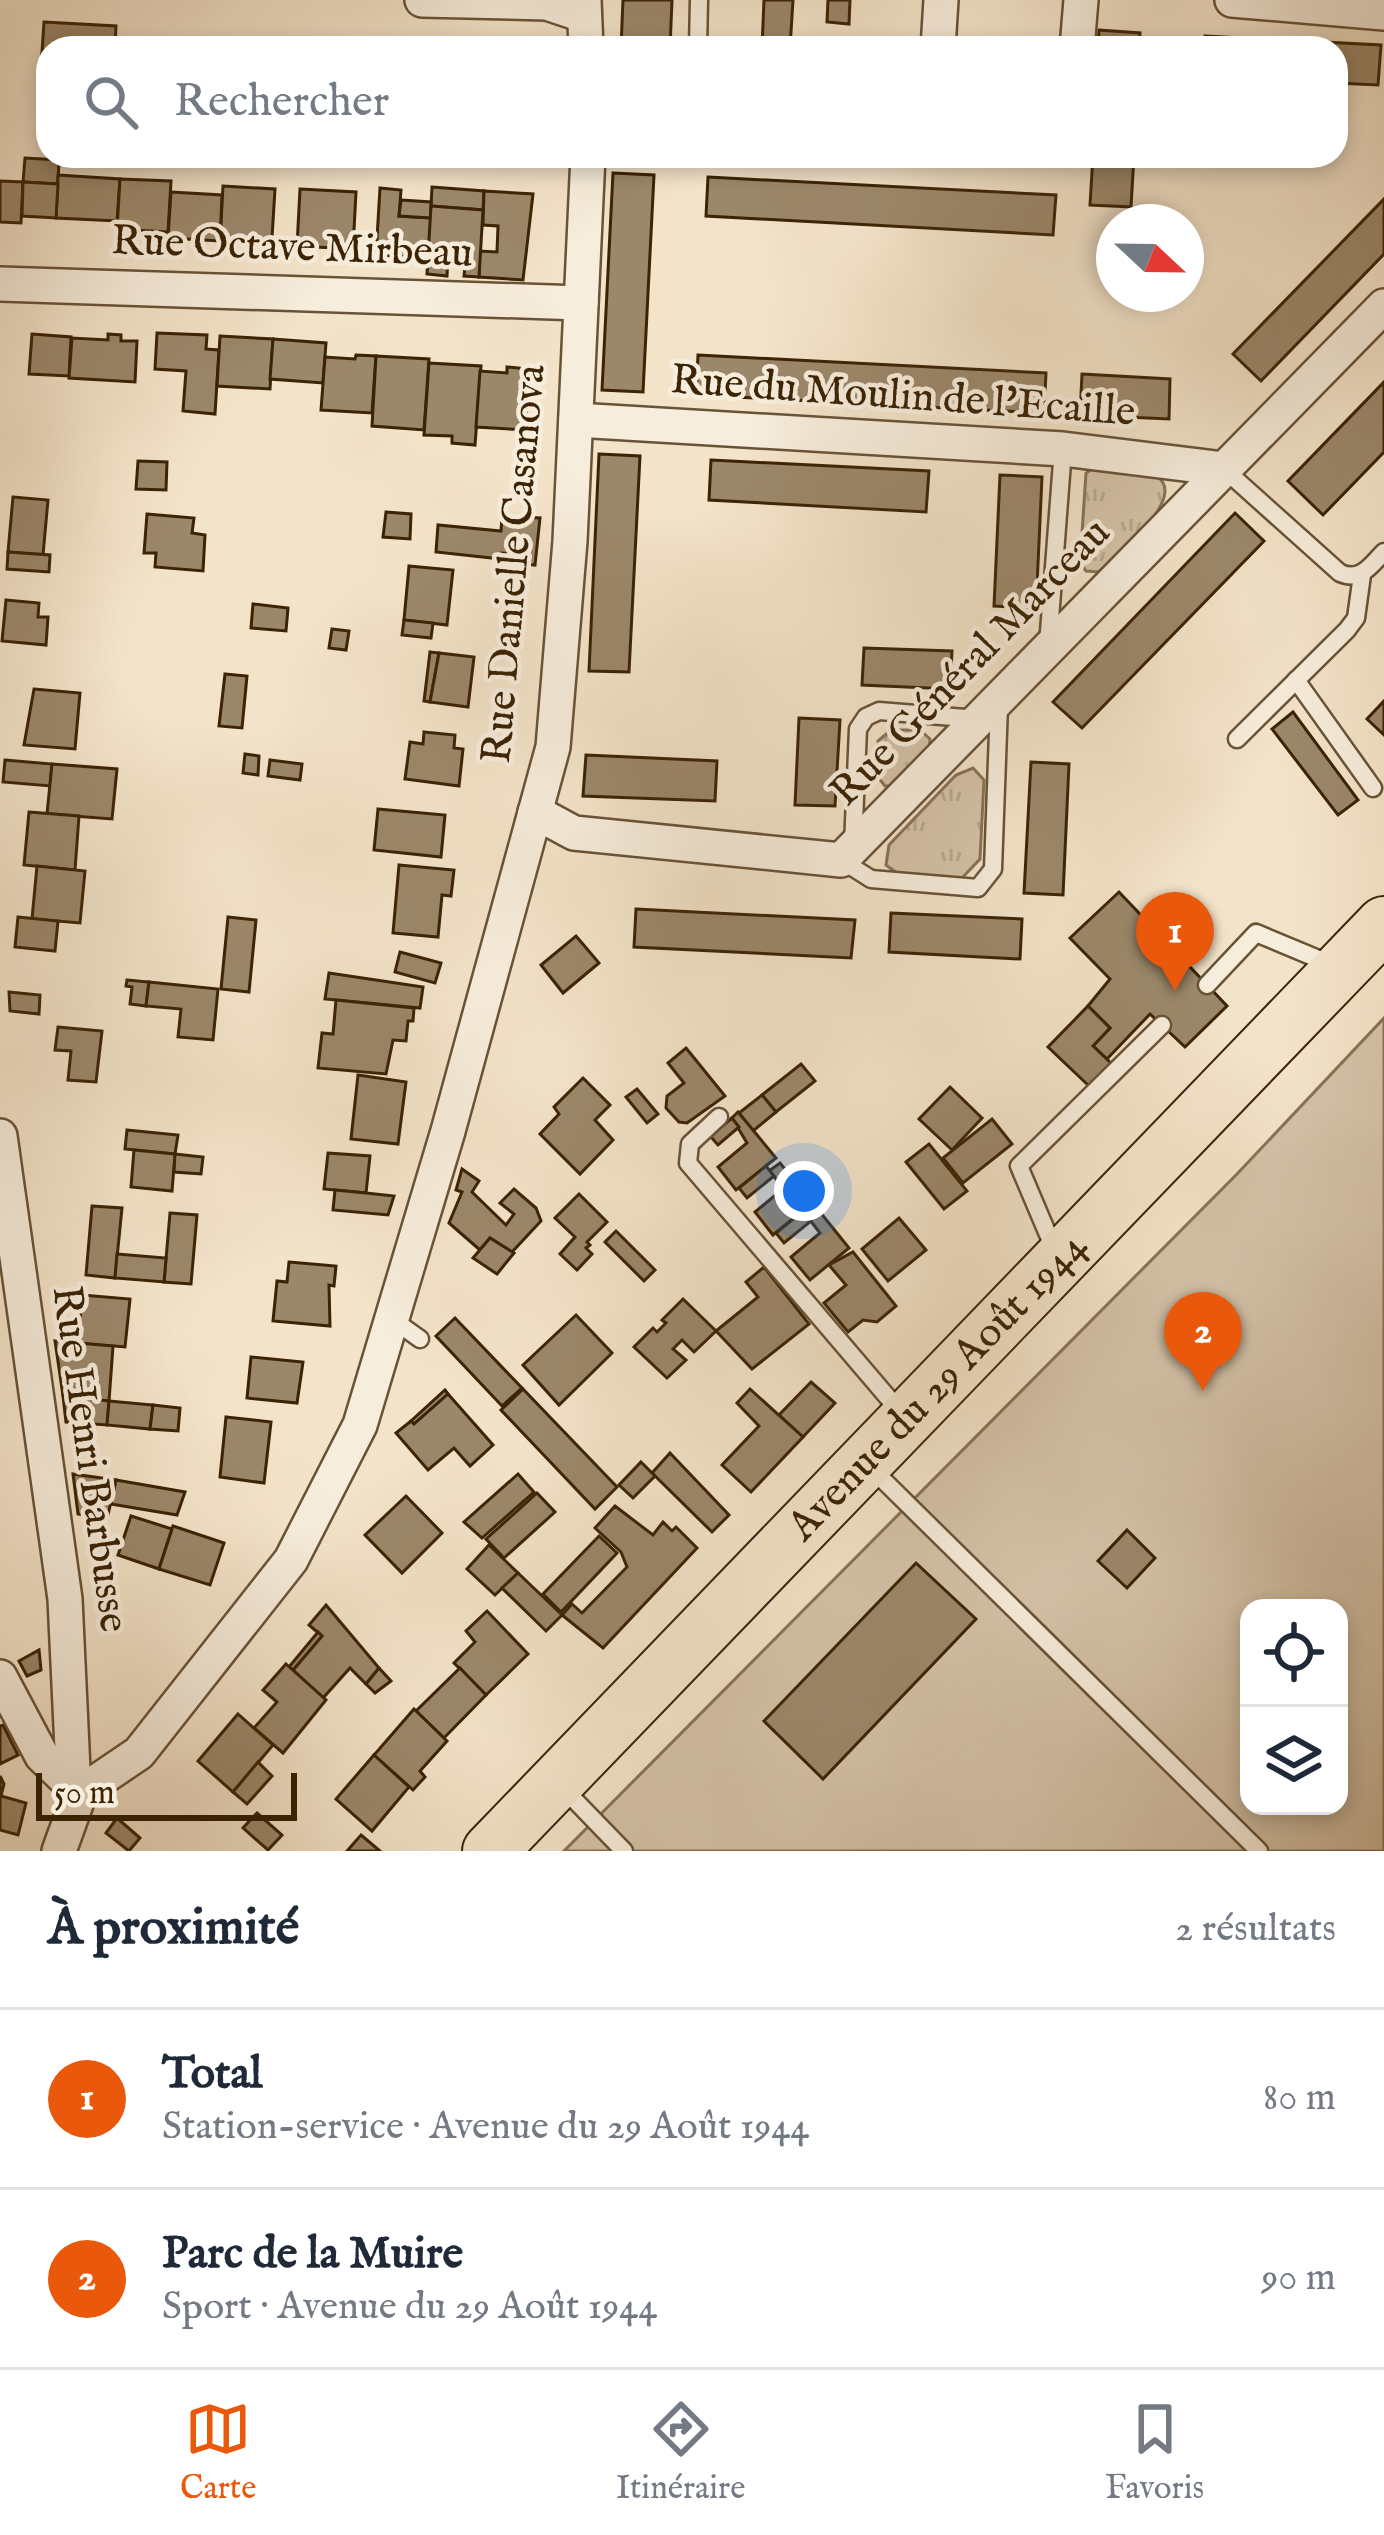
<!DOCTYPE html>
<html lang="fr">
<head>
<meta charset="utf-8">
<style>
	body { margin:0; font-family:"IM FELL English",serif; background:#f6f6f7; color:#1f2937 }
	.controls { position:absolute; right:36px; bottom:36px; display:grid; overflow:hidden; border-radius:24px; box-shadow:0 6px 18px #0003 }
	.controls button { width:108px; height:108px; display:grid; place-items:center; padding:0; border:0; border-bottom:3px solid #e0e1e3; background:#fff; color:#1f2937; font:60px sans-serif }
	.compass { position:absolute; left:1096px; top:204px; width:108px; height:108px; border-radius:50%; background:#fff; box-shadow:0 6px 18px #0003; rotate:112deg }
	.scale { position:absolute; left:36px; bottom:30px; width:261px; box-sizing:border-box; padding-left:12px; border:6px solid #3b2304; border-top:0; font-size:33px; line-height:42px; white-space:nowrap; color:#3b2304; -webkit-text-stroke:9px #f7eddc; paint-order:stroke }
	.you { position:absolute; left:804px; top:1191px; width:42px; height:42px; margin:-30px; border:9px solid #fff; border-radius:50%; background:#1a73e8; box-shadow:0 0 0 18px #1a73e833 }
	.badge { display:grid; place-items:center; width:78px; height:78px; border-radius:50%; background:#ea580c; color:#fff; font-size:39px; font-weight:700 }
	.pin { position:absolute; translate:-50% -99px; filter:drop-shadow(0 3px 6px #0008) }
	.pin::after { content:''; position:absolute; top:63px; width:42px; height:36px; background:inherit; clip-path:polygon(0 0,100% 0,50% 100%) }
	.list { margin:0; padding:0; list-style:none }
	h2 { display:flex; justify-content:space-between; align-items:center; height:156px; margin:0; padding:0 48px; font-size:51px }
	h2 small { font-size:39px; font-weight:400; color:#747a83 }
	.list li { display:grid; grid-template-columns:78px 1fr auto; gap:36px; align-items:center; box-sizing:border-box; height:180px; padding:0 48px; border-top:3px solid #e0e1e3 }
	.list b { display:block; font-size:45px; white-space:nowrap }
	.list p { margin:0; font-size:39px; white-space:nowrap; color:#747a83 }
	.list em { font-size:39px; font-style:normal; color:#747a83 }
	.icon { flex:none; width:66px; height:66px; fill:none; stroke:currentColor; stroke-width:2; stroke-linecap:round; stroke-linejoin:round }
	.map { position:relative; flex:none; width:1384px; height:1851px; overflow:hidden }
	.search { position:absolute; background:#fff; box-shadow:0 6px 18px #0003; left:36px; right:36px; top:36px; height:132px; display:flex; align-items:center; gap:30px; box-sizing:border-box; padding:0 42px; border-radius:36px; color:#747a83; font-size:45px }
	.sheet { height:516px; background:#fff }
	nav { display:flex; justify-content:space-around; align-items:center; box-sizing:border-box; height:168px; border-top:3px solid #e0e1e3; background:#fff; font-size:33px; color:#747a83 }
	nav a { display:grid; justify-items:center; gap:6px }
	nav .on { color:#ea580c }
	.map>svg:first-child { display:block }
	.grass { fill:url(#grass-tufts); stroke:#887256; stroke-width:3 }
	.park { fill:#d4c2a8; stroke:#887256; stroke-width:3; fill-rule:evenodd }
	.building { fill:#9b876a; stroke:#3b2304; stroke-width:3 }
	.lines { fill:none; stroke-linecap:round; stroke-linejoin:round }
	.lane-casing { stroke:#695335; stroke-width:21 }
	.street-casing { stroke:#695335; stroke-width:38 }
	.primary-casing { stroke:#3b2304; stroke-width:58 }
	.lane { stroke:#f7eddc; stroke-width:16 }
	.street { stroke:#f7eddc; stroke-width:33 }
	.primary { stroke:#f3e3c9; stroke-width:54 }
	.labels { text-anchor:middle; dominant-baseline:central; stroke-width:9; stroke-linejoin:round; paint-order:stroke }
	.street-label { font-size:42px; fill:#3b2304; stroke:#f7eddc }
</style>
</head>
<body>
<div class="map">
<svg width="1384" height="1851" viewBox="0 0 1384 1851">
	<defs>
		<pattern id="grass-tufts" width="24" height="20" patternUnits="userSpaceOnUse" patternTransform="scale(3)"><rect width="24" height="20" fill="#d4c2a8"/><path d="M3 7l-1-3M5 7V3M7 7l1-3M15 17l-1-3M17 17v-4M19 17l1-3" fill="none" stroke="#b7a68f"/></pattern>
	</defs>
	<rect width="100%" height="100%" fill="#f3e3c9"/>
	<filter id="stains"><feTurbulence type="fractalNoise" baseFrequency=".00167" numOctaves="4"/><feColorMatrix values="0 0 0 0 .2 0 0 0 0 .09 0 0 0 0 .02 0 0 0 .5 -.17"/></filter>
	<radialGradient id="worn" r=".72"><stop offset=".6" stop-color="#630" stop-opacity="0"/><stop offset="1" stop-color="#630" stop-opacity=".3"/></radialGradient>
	<g class="grass">
		<path d="M1097,466C1114,468 1141,467 1155,475C1192,496 1115,556 1099,572L1086,571L1080,563L1086,473Z"/>
		<polygon points="891,730 920,730 930,739 929,752 897,786 885,786 877,776 878,741"/>
		<polygon points="973,768 984,780 980,859 961,879 901,876 886,865 889,845 956,775"/>
	</g>
	<path class="park" d="M1384,1018V1851H564L1237,1174ZM1249,1608H1339V1806H1249Z"/>
	<g class="building">
		<polygon points="623,0 672,0 670,48 621,48"/>
		<polygon points="764,0 793,0 790,48 762,48"/>
		<polygon points="828,0 850,0 849,24 827,22"/>
		<polygon points="44,22 116,26 115,48 48,48 48,68 41,67"/>
		<polygon points="1099,30 1140,33 1139,48 1098,48"/>
		<polygon points="1205,36 1381,45 1378,85 1336,83 1336,48 1205,48"/>
		<polygon points="1093,156 1134,156 1131,207 1090,205"/>
		<polygon points="25,158 59,160 58,184 23,182"/>
		<polygon points="613,173 654,175 643,392 602,390"/>
		<polygon points="58,175 120,179 117,221 56,218"/>
		<polygon points="708,177 1056,195 1053,235 706,216"/>
		<polygon points="120,179 171,181 168,232 117,229"/>
		<polygon points="0,181 23,182 21,223 0,222"/>
		<polygon points="23,182 58,184 56,218 22,216"/>
		<polygon points="223,186 275,189 272,238 220,241"/>
		<polygon points="432,187 484,191 483,210 431,206"/>
		<polygon points="380,188 401,190 399,216 431,218 428,258 376,255"/>
		<polygon points="300,189 356,192 353,249 297,246"/>
		<polygon points="484,191 533,194 523,280 479,277 480,251 497,252 498,226 483,225"/>
		<polygon points="171,192 222,195 220,241 168,238"/>
		<polygon points="1384,199 1384,254 1261,381 1233,354"/>
		<polygon points="401,200 431,202 431,218 399,216"/>
		<polygon points="431,206 483,210 479,277 464,276 466,257 448,256 447,276 427,274"/>
		<polygon points="157,333 207,335 206,349 219,350 215,414 183,411 186,371 155,369"/>
		<polygon points="32,334 71,337 69,376 29,374"/>
		<polygon points="108,334 121,335 121,341 137,341 135,382 69,378 72,338 108,340"/>
		<polygon points="220,336 273,339 270,389 217,386"/>
		<polygon points="273,339 326,343 323,383 270,379"/>
		<polygon points="356,355 376,356 372,413 321,410 325,357 355,359"/>
		<polygon points="698,355 1046,373 1044,413 696,395"/>
		<polygon points="376,356 429,359 424,430 372,426"/>
		<polygon points="429,363 481,366 475,445 452,443 452,436 424,435"/>
		<polygon points="507,367 529,369 525,430 476,427 480,371 507,373"/>
		<polygon points="1082,374 1170,379 1169,419 1080,415"/>
		<polygon points="1384,382 1384,452 1323,515 1288,481"/>
		<polygon points="599,454 640,456 629,672 589,671"/>
		<polygon points="711,460 929,471 926,512 709,500"/>
		<polygon points="138,461 167,462 166,490 136,489"/>
		<polygon points="1000,475 1042,477 1036,608 994,606"/>
		<polygon points="13,497 48,500 43,555 8,552"/>
		<polygon points="386,512 411,514 410,539 383,537"/>
		<polygon points="1235,513 1264,541 1082,728 1053,702"/>
		<polygon points="147,514 194,518 192,533 205,535 203,571 155,567 156,553 144,553"/>
		<polygon points="502,516 540,518 535,565 524,564 516,554 501,553 501,559 436,552 438,525 501,531"/>
		<polygon points="8,552 50,555 49,572 7,569"/>
		<polygon points="409,566 453,570 447,625 404,620"/>
		<polygon points="6,600 39,603 38,617 48,617 46,645 2,641"/>
		<polygon points="253,604 288,608 286,631 251,628"/>
		<polygon points="404,620 433,623 431,638 402,635"/>
		<polygon points="332,629 349,631 346,650 329,648"/>
		<polygon points="864,648 952,651 950,689 862,685"/>
		<polygon points="430,652 439,653 430,702 424,701"/>
		<polygon points="439,653 474,657 468,707 430,702"/>
		<polygon points="225,674 247,676 242,728 219,726"/>
		<polygon points="34,689 80,693 75,749 24,745"/>
		<polygon points="1384,701 1384,735 1367,719"/>
		<polygon points="1293,712 1358,800 1338,815 1272,729"/>
		<polygon points="799,718 840,720 835,806 795,805"/>
		<polygon points="424,732 455,735 454,748 463,749 459,786 405,779 410,742 423,744"/>
		<polygon points="245,754 259,756 258,775 243,773"/>
		<polygon points="586,755 717,761 715,801 583,796"/>
		<polygon points="5,760 52,764 50,786 3,782"/>
		<polygon points="270,760 302,764 300,780 268,776"/>
		<polygon points="1031,762 1069,764 1063,895 1024,893"/>
		<polygon points="52,764 117,769 112,819 47,814"/>
		<polygon points="378,809 445,815 441,857 374,850"/>
		<polygon points="29,812 79,816 75,870 24,865"/>
		<polygon points="399,865 454,870 451,896 442,895 438,937 393,933"/>
		<polygon points="37,866 85,871 80,923 32,919"/>
		<polygon points="1119,892 1227,1006 1185,1047 1150,1014 1107,1059 1093,1046 1110,1028 1088,1006 1110,979 1070,938"/>
		<polygon points="636,909 855,920 851,958 634,947"/>
		<polygon points="891,913 1022,919 1020,959 889,952"/>
		<polygon points="18,917 58,921 55,951 15,947"/>
		<polygon points="228,917 256,920 249,992 221,989"/>
		<polygon points="576,936 599,963 563,993 541,965"/>
		<polygon points="400,952 441,963 435,983 395,972"/>
		<polygon points="329,973 423,987 420,1008 325,999"/>
		<polygon points="127,980 149,982 146,1006 130,1004 132,987 126,986"/>
		<polygon points="149,982 218,989 213,1040 178,1037 181,1009 146,1006"/>
		<polygon points="9,992 40,995 39,1014 10,1011"/>
		<polygon points="336,1000 414,1008 413,1021 408,1021 406,1041 393,1040 386,1074 318,1068 322,1033 333,1034"/>
		<polygon points="1088,1006 1110,1028 1093,1046 1112,1064 1090,1087 1048,1047"/>
		<polygon points="58,1027 102,1031 96,1082 68,1080 71,1051 55,1050"/>
		<polygon points="686,1048 725,1096 687,1123 679,1122 666,1108 667,1096 684,1083 668,1063"/>
		<polygon points="801,1064 815,1081 776,1112 762,1095"/>
		<polygon points="358,1075 406,1082 398,1144 351,1139"/>
		<polygon points="583,1078 610,1105 595,1120 613,1140 580,1174 540,1134 559,1114 554,1107"/>
		<polygon points="950,1087 982,1118 952,1150 919,1119"/>
		<polygon points="637,1089 658,1114 647,1123 626,1097"/>
		<polygon points="762,1095 776,1112 753,1131 739,1113"/>
		<polygon points="738,1112 776,1158 736,1190 718,1167 747,1143 732,1118"/>
		<polygon points="732,1118 739,1127 718,1145 710,1136"/>
		<polygon points="992,1119 1012,1144 963,1183 943,1158"/>
		<polygon points="127,1130 178,1135 175,1154 125,1149"/>
		<polygon points="929,1144 967,1191 944,1209 906,1162"/>
		<polygon points="134,1150 175,1154 172,1191 131,1187"/>
		<polygon points="328,1153 370,1156 366,1193 324,1189"/>
		<polygon points="175,1154 203,1157 201,1174 174,1172"/>
		<polygon points="780,1163 812,1203 773,1235 755,1212 784,1188 769,1171"/>
		<polygon points="766,1166 774,1176 747,1198 739,1188"/>
		<polygon points="462,1169 479,1181 472,1192 506,1225 514,1214 500,1203 514,1189 536,1208 541,1221 512,1252 490,1238 480,1250 449,1223 462,1192 456,1190"/>
		<polygon points="335,1190 366,1193 394,1196 388,1215 333,1210"/>
		<polygon points="579,1194 607,1222 587,1242 590,1245 586,1248 592,1254 577,1270 560,1254 575,1237 555,1218"/>
		<polygon points="92,1206 122,1208 115,1278 86,1275"/>
		<polygon points="816,1207 849,1248 810,1280 791,1257 820,1233 806,1215"/>
		<polygon points="803,1211 811,1221 784,1243 776,1233"/>
		<polygon points="170,1213 197,1215 191,1284 164,1282"/>
		<polygon points="899,1218 926,1250 888,1281 862,1249"/>
		<polygon points="616,1231 655,1270 644,1281 605,1242"/>
		<polygon points="490,1238 514,1253 497,1274 473,1258"/>
		<polygon points="853,1252 896,1306 877,1322 863,1320 848,1332 824,1303 846,1285 829,1265"/>
		<polygon points="117,1254 166,1258 164,1282 115,1278"/>
		<polygon points="289,1262 336,1266 334,1286 329,1285 330,1326 273,1321 277,1281 287,1282"/>
		<polygon points="764,1267 809,1324 752,1369 716,1331 758,1297 746,1282"/>
		<polygon points="82,1295 130,1299 125,1347 78,1343"/>
		<polygon points="683,1299 716,1331 694,1352 682,1340 673,1349 686,1360 667,1378 634,1347 653,1328 657,1332 666,1323 662,1320"/>
		<polygon points="576,1315 612,1353 559,1405 523,1365"/>
		<polygon points="455,1318 522,1388 502,1406 436,1336"/>
		<polygon points="55,1341 113,1346 109,1401 63,1396"/>
		<polygon points="251,1357 303,1362 297,1403 247,1398"/>
		<polygon points="811,1382 835,1403 803,1437 779,1415"/>
		<polygon points="523,1389 617,1487 595,1509 501,1410"/>
		<polygon points="750,1389 803,1437 751,1492 722,1465 759,1426 737,1403"/>
		<polygon points="445,1390 448,1394 414,1424 411,1421"/>
		<polygon points="448,1394 493,1445 470,1466 454,1448 428,1470 396,1433 411,1421 414,1424"/>
		<polygon points="63,1396 109,1401 107,1425 66,1422"/>
		<polygon points="109,1401 153,1405 150,1429 107,1425"/>
		<polygon points="153,1405 180,1408 178,1431 150,1429"/>
		<polygon points="226,1417 271,1422 264,1483 220,1477"/>
		<polygon points="670,1453 729,1515 712,1532 652,1473"/>
		<polygon points="641,1462 655,1476 633,1498 619,1485"/>
		<polygon points="73,1474 116,1480 107,1519 78,1514"/>
		<polygon points="518,1474 534,1492 482,1538 464,1522"/>
		<polygon points="116,1480 185,1492 177,1515 111,1504"/>
		<polygon points="537,1493 555,1512 504,1558 486,1539"/>
		<polygon points="406,1496 442,1533 402,1573 365,1535"/>
		<polygon points="615,1506 653,1535 663,1522 672,1531 676,1527 697,1548 603,1648 562,1615 572,1604 582,1613 627,1567 621,1552 595,1528"/>
		<polygon points="131,1516 172,1529 159,1569 118,1555"/>
		<polygon points="173,1526 224,1543 210,1585 159,1569"/>
		<polygon points="1127,1530 1155,1558 1127,1588 1098,1561"/>
		<polygon points="599,1536 617,1553 561,1612 543,1594"/>
		<polygon points="489,1545 518,1573 495,1595 467,1569"/>
		<polygon points="916,1563 976,1619 823,1779 764,1721"/>
		<polygon points="518,1573 562,1615 546,1631 502,1588"/>
		<polygon points="326,1605 379,1668 366,1684 350,1668 323,1698 293,1670 322,1636 309,1625"/>
		<polygon points="487,1611 528,1654 486,1695 454,1663 475,1642 466,1631"/>
		<polygon points="318,1632 322,1636 293,1670 289,1667"/>
		<polygon points="39,1650 41,1670 27,1676 19,1661"/>
		<polygon points="286,1664 326,1700 283,1753 254,1728 277,1702 263,1690"/>
		<polygon points="379,1668 391,1681 375,1693 366,1684"/>
		<polygon points="460,1668 486,1695 444,1738 416,1711"/>
		<polygon points="414,1709 447,1741 420,1771 425,1777 413,1790 374,1755"/>
		<polygon points="238,1714 273,1745 233,1792 198,1761"/>
		<polygon points="3,1725 18,1755 0,1764 0,1726"/>
		<polygon points="374,1755 409,1787 372,1831 336,1799"/>
		<polygon points="258,1762 272,1776 247,1804 233,1792"/>
		<polygon points="0,1776 4,1784 1,1796 26,1803 18,1835 0,1830"/>
		<polygon points="257,1813 282,1835 268,1850 243,1828"/>
		<polygon points="117,1818 140,1838 129,1851 106,1833"/>
		<polygon points="361,1835 380,1851 347,1851"/>
	</g>
	<g class="lines">
		<g class="lane-casing">
			<g id="lane">
				<polyline points="698,48 699,0"/>
				<path d="M1224,469L1340,573C1361,582 1370,566 1384,552"/>
				<polyline points="1048,645 1063,449"/>
				<polyline points="1296,680 1373,788"/>
				<polyline points="1237,739 1347,630 1356,618 1362,575"/>
				<polyline points="853,845 858,729 866,717 879,711 978,719"/>
				<polyline points="841,860 871,879 978,888 993,869 999,705"/>
				<polyline points="1207,985 1256,933 1335,966"/>
				<polyline points="719,1117 690,1144 688,1163 902,1414"/>
				<polyline points="1055,1251 1019,1166 1162,1025"/>
				<polyline points="392,1319 420,1339"/>
				<polyline points="870,1467 1259,1851"/>
				<polyline points="562,1787 624,1851"/>
			</g>
		</g>
		<g class="street-casing">
			<g id="street">
				<polyline points="422,0 547,3 583,15"/>
				<polyline points="584,0 586,48"/>
				<polyline points="1232,0 1384,13"/>
				<polyline points="938,48 941,0"/>
				<polyline points="1077,48 1081,0"/>
				<polyline points="0,284 581,303"/>
				<polyline points="576,420 1063,449 1224,469"/>
				<polyline points="535,812 574,833 841,860 1384,306"/>
				<polyline points="0,1136 65,1599 73,1770 80,1793"/>
				<polyline points="0,1677 42,1756 80,1793"/>
				<polyline points="80,1793 139,1753 291,1560 360,1425 448,1131 553,747 570,541 588,156"/>
				<polyline points="59,1851 80,1793"/>
			</g>
		</g>
		<g class="primary-casing">
			<g id="primary">
				<path id="s1" d="M490,1851L1384,924"/>
			</g>
		</g>
		<use href="#lane" class="lane"/>
		<use href="#street" class="street"/>
		<use href="#primary" class="primary"/>
	</g>
	<g class="labels">
		<g class="street-label">
			<text transform="translate(292 248) rotate(2)">Rue Octave Mirbeau</text>
			<text transform="translate(903 397) rotate(4)">Rue du Moulin de l'Ecaille</text>
			<text transform="translate(515 564) rotate(-85)">Rue Danielle Casanova</text>
			<text transform="translate(971 663) rotate(-46)">Rue Général Marceau</text>
			<text stroke="none"><textPath href="#s1" startOffset="645">Avenue du 29 Août 1944</textPath></text>
			<text transform="translate(89 1459) rotate(82)">Rue Henri Barbusse</text>
		</g>
	</g>
	<rect width="100%" height="100%" filter="url(#stains)"/>
	<rect width="100%" height="100%" fill="url(#worn)"/>
</svg>
<div class="controls">
<button><svg class="icon" aria-label="locate" viewBox="0 0 24 24"><circle cx="12" cy="12" r="6"/><path d="M12 2v4M12 18v4M2 12h4M18 12h4"/></svg></button>
<button><svg class="icon" aria-label="layers" viewBox="0 0 24 24"><path d="M12 4l9 5-9 5-9-5zM3 14l9 5 9-5"/></svg></button>
</div>
<svg class="compass" viewBox="-18 -18 36 36"><path d="M0-13l5 13h-10z" fill="#e53935"/><path d="M0 13l5-13h-10z" fill="#747a83"/></svg>
<div class="scale">50 m</div>
<div class="you"></div>
<div class="pin badge" style="left:1175px;top:991px">1</div>
<div class="pin badge" style="left:1203px;top:1391px">2</div>
<div class="search"><svg class="icon" aria-label="search" viewBox="0 0 24 24"><circle cx="10" cy="10" r="6"/><path d="M15 15l6 6"/></svg>Rechercher</div>
</div>
<section class="sheet">
<h2>À proximité<small>2 résultats</small></h2>
<ul class="list">
<li><span class="badge">1</span><div><b>Total</b><p>Station-service · Avenue du 29 Août 1944</p></div><em>80 m</em></li>
<li><span class="badge">2</span><div><b>Parc de la Muire</b><p>Sport · Avenue du 29 Août 1944</p></div><em>90 m</em></li>
</ul>
</section>
<nav>
<a class="on"><svg class="icon" aria-label="map" viewBox="0 0 24 24"><path d="M3 6l6-2 6 2 6-2v14l-6 2-6-2-6 2zM9 4v14M15 6v14"/></svg>Carte</a>
<a><svg class="icon" aria-label="directions" viewBox="0 0 24 24"><path d="M12 3l9 9-9 9-9-9zM9 14v-3h6M13 9l2 2-2 2"/></svg>Itinéraire</a>
<a><svg class="icon" aria-label="saved" viewBox="0 0 24 24"><path d="M7 4h10v16l-5-4-5 4z"/></svg>Favoris</a>
</nav>
</body>
</html>
